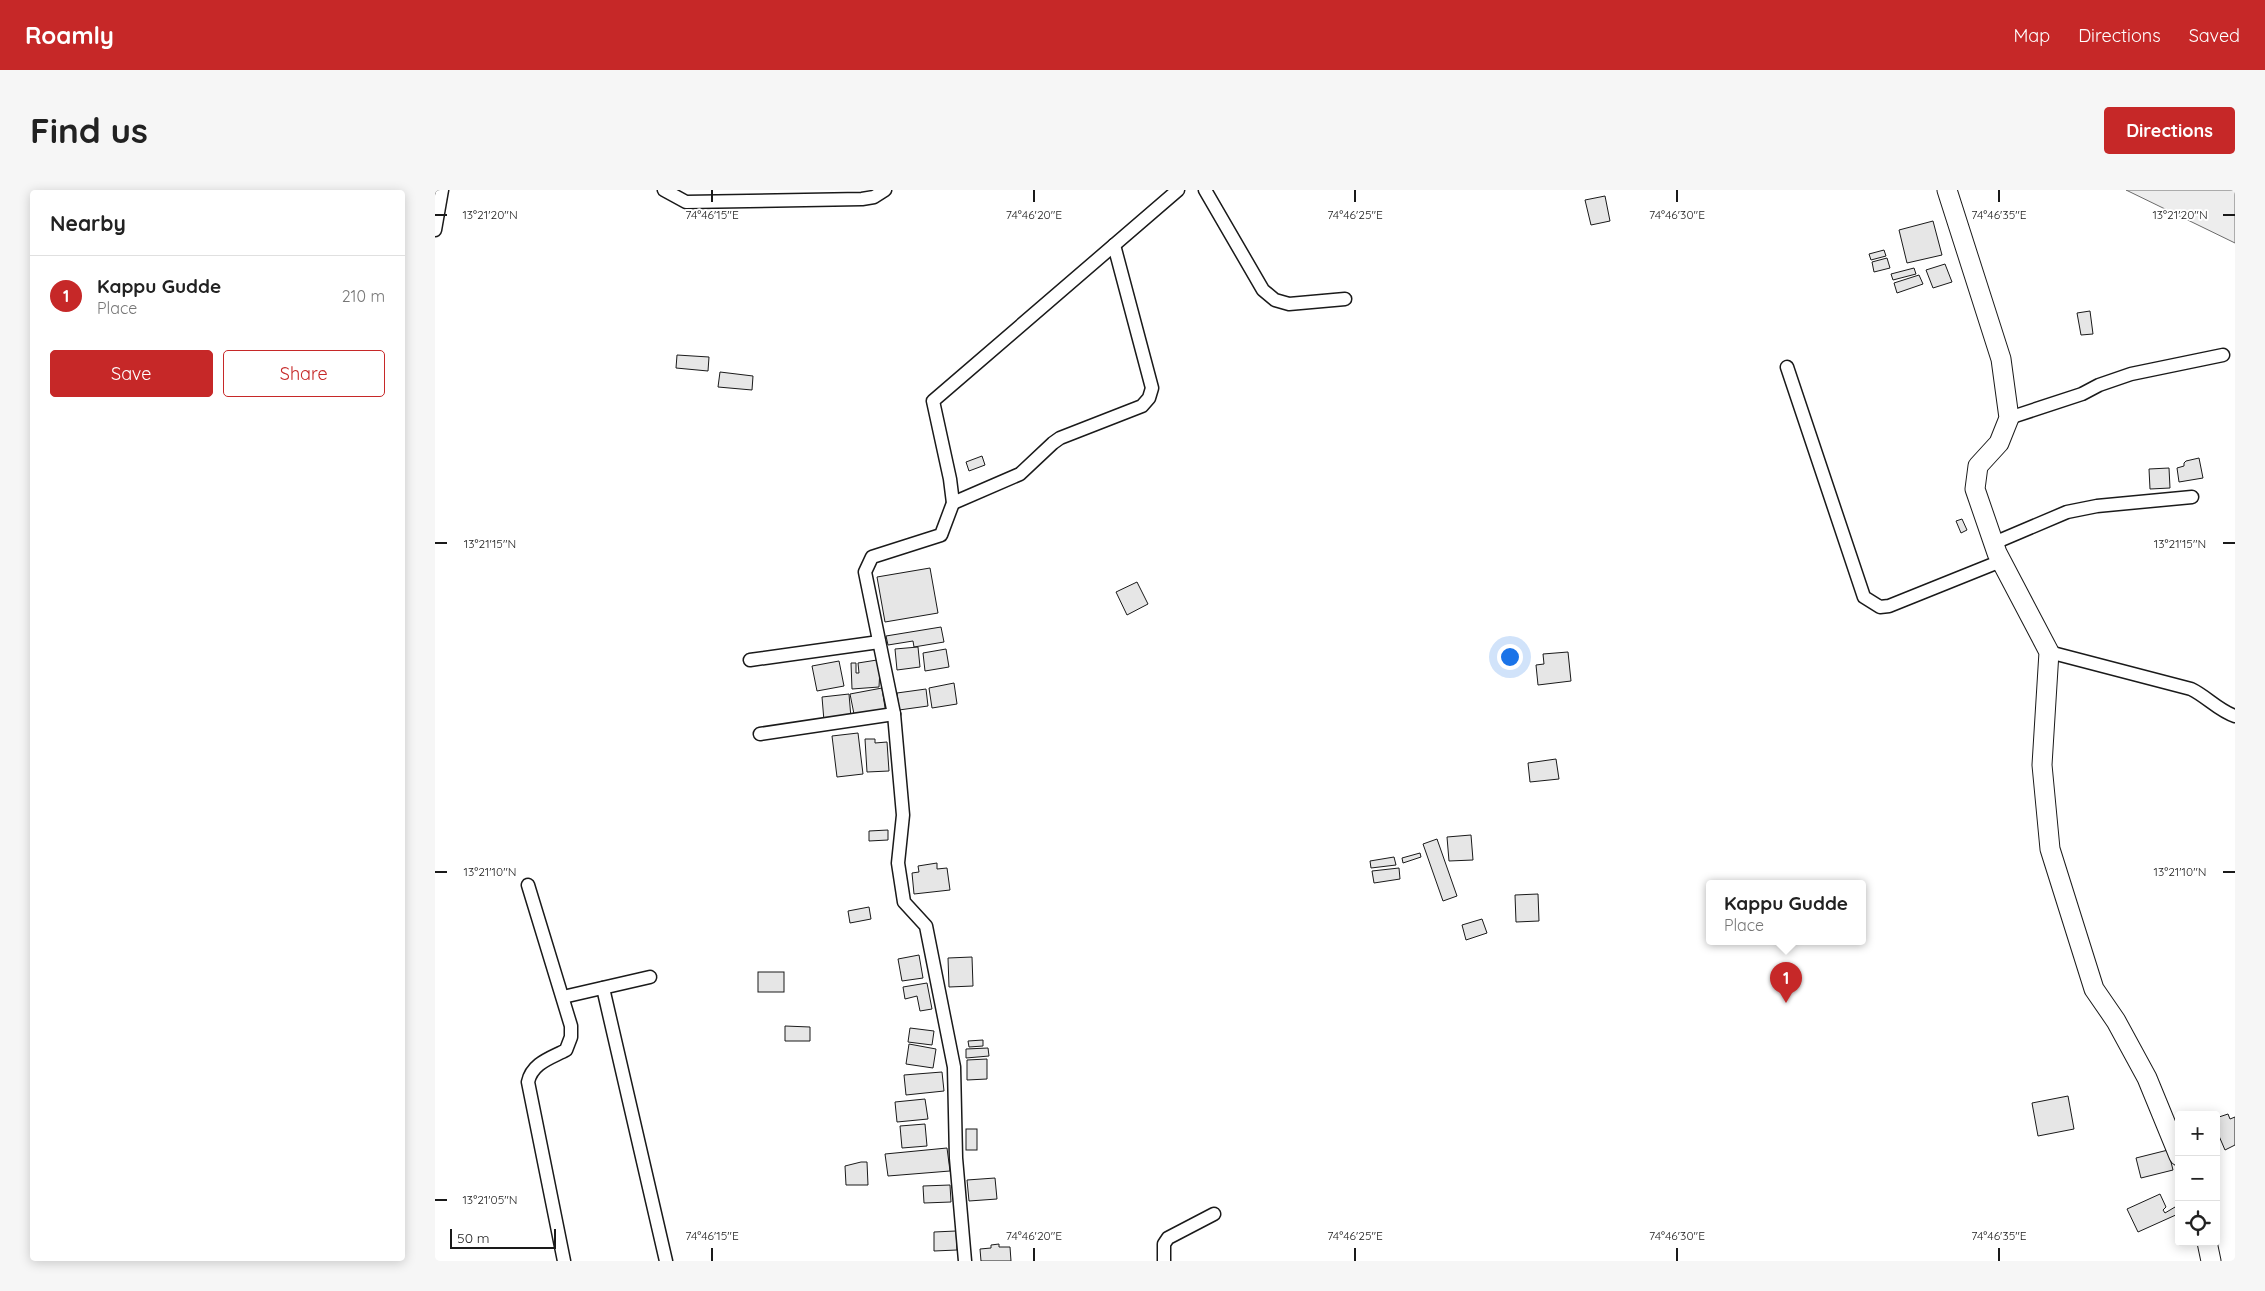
<!DOCTYPE html>
<html lang="en">
<head>
<meta charset="utf-8">
<style>
	body { margin:0; font-family:Quicksand,sans-serif; background:#f6f6f6; color:#222 }
	.controls { position:absolute; right:15px; bottom:15px; display:grid; overflow:hidden; border-radius:5px; box-shadow:0 2px 12px #0003 }
	.controls button { width:45px; height:45px; display:grid; place-items:center; padding:0; border:0; border-bottom:1px solid #e0e0e0; background:#fff; color:#222; font:25px sans-serif }
	.scale { position:absolute; left:15px; bottom:12px; width:106px; box-sizing:border-box; padding-left:5px; border:2px solid #1a1a1a; border-top:0; font-size:14px; line-height:18px; white-space:nowrap; color:#1a1a1a; -webkit-text-stroke:4px #fff; paint-order:stroke }
	.you { position:absolute; left:1074px; top:466px; width:18px; height:18px; margin:-12px; border:4px solid #fff; border-radius:50%; background:#1a73e8; box-shadow:0 0 0 8px #1a73e833 }
	.badge { display:grid; place-items:center; width:32px; height:32px; border-radius:50%; background:#c62828; color:#fff; font-size:16px; font-weight:700 }
	.pin { position:absolute; translate:-50% -41px; filter:drop-shadow(0 1px 2px #0008) }
	.pin::after { content:''; position:absolute; top:26px; width:18px; height:15px; background:inherit; clip-path:polygon(0 0,100% 0,50% 100%) }
	.popup { position:absolute; left:1271px; top:690px; width:160px; height:65px; box-sizing:border-box; display:grid; place-content:center; border-radius:5px; background:#fff; filter:drop-shadow(0 1px 4px #0005); font-size:16px; white-space:nowrap; color:#767676 }
	.popup b { font-size:19px; color:#222 }
	.popup::after { content:''; position:absolute; left:50%; top:100%; margin-left:-10px; border:10px solid transparent; border-top-color:#fff }
	.list { margin:0; padding:0; list-style:none }
	h2 { display:flex; justify-content:space-between; align-items:center; height:65px; margin:0; padding:0 20px; font-size:21px }
	h2 small { font-size:16px; font-weight:400; color:#767676 }
	.list li { display:grid; grid-template-columns:32px 1fr auto; gap:15px; align-items:center; box-sizing:border-box; height:80px; padding:0 20px; border-top:1px solid #e0e0e0 }
	.list b { display:block; font-size:19px; white-space:nowrap }
	.list p { margin:0; font-size:16px; white-space:nowrap; color:#767676 }
	.list em { font-size:16px; font-style:normal; color:#767676 }
	.actions { display:flex; gap:10px; padding:15px 20px }
	.actions a { flex:1; padding:11px 0; border:1px solid #c62828; border-radius:5px; text-align:center; font-size:18px; color:#c62828 }
	.actions .main { background:#c62828; color:#fff }
	.icon { flex:none; width:28px; height:28px; fill:none; stroke:currentColor; stroke-width:2; stroke-linecap:round; stroke-linejoin:round }
	.map { position:relative; flex:none; width:1800px; height:1071px; overflow:hidden; border-radius:5px }
	header { display:flex; align-items:center; gap:30px; box-sizing:border-box; height:70px; padding:0 25px; background:#c62828; color:#fff }
	header strong { font-size:24px }
	nav { display:flex; gap:28px; margin-inline-start:auto; font-size:18px }
	.intro { display:flex; align-items:center; justify-content:space-between; box-sizing:border-box; height:120px; padding:0 30px }
	h1 { margin:0; font-size:35px }
	.button { padding:12px 22px; border-radius:5px; background:#c62828; color:#fff; font-size:18px; font-weight:700 }
	main { display:flex; gap:30px; padding:0 30px }
	aside { flex:1; background:#fff; border-radius:5px; box-shadow:0 2px 12px #0003 }
	.map>svg:first-child { display:block }
	.built { fill:#ededed; stroke:#6a6a6a }
	.building { fill:#e6e6e6; stroke:#1a1a1a }
	.lines { fill:none; stroke-linecap:round; stroke-linejoin:round }
	.street-casing { stroke:#1a1a1a; stroke-width:15 }
	.secondary-casing { stroke:#1a1a1a; stroke-width:21 }
	.street { stroke:#fff; stroke-width:12 }
	.secondary { stroke:#fff; stroke-width:19 }
	.ticks { fill:none; stroke:#1a1a1a; stroke-width:2 }
	.ticks-label { font-size:12px; text-anchor:middle; fill:#1a1a1a; stroke:#fff; stroke-width:4; stroke-linejoin:round; paint-order:stroke }
</style>
</head>
<body>
<header>
<strong>Roamly</strong>
<nav><a>Map</a><a>Directions</a><a>Saved</a></nav>
</header>
<div class="intro"><h1>Find us</h1><a class="button">Directions</a></div>
<main>
<aside>
<h2>Nearby<small></small></h2>
<ul class="list">
<li><span class="badge">1</span><div><b>Kappu Gudde</b><p>Place</p></div><em>210 m</em></li>
</ul>
<div class="actions"><a class="main">Save</a><a>Share</a></div>
</aside>
<div class="map">
<svg width="1800" height="1071" viewBox="0 0 1800 1071">
	<rect width="100%" height="100%" fill="#fff"/>
	<polygon class="built" points="1691,0 1800,0 1800,53"/>
	<g class="building">
		<polygon points="1170,6 1175,31 1156,35 1150,10"/>
		<polygon points="1498,31 1507,65 1472,73 1464,40"/>
		<polygon points="1449,60 1451,66 1436,70 1434,64"/>
		<polygon points="1452,68 1455,78 1439,82 1437,72"/>
		<polygon points="1510,74 1517,92 1498,98 1491,80"/>
		<polygon points="1479,78 1481,84 1458,90 1456,84"/>
		<polygon points="1484,85 1488,94 1462,103 1459,93"/>
		<polygon points="1655,121 1658,144 1646,145 1642,123"/>
		<polygon points="242,165 274,167 273,181 241,178"/>
		<polygon points="285,182 318,186 317,200 283,197"/>
		<polygon points="547,266 550,275 534,281 531,272"/>
		<polygon points="1764,268 1768,288 1744,292 1742,278 1749,276 1749,273 1751,271"/>
		<polygon points="1734,278 1735,298 1715,299 1714,279"/>
		<polygon points="1527,329 1532,340 1526,343 1521,331"/>
		<polygon points="495,378 503,423 450,432 442,387"/>
		<polygon points="702,392 713,414 692,425 681,402"/>
		<polygon points="506,437 509,452 479,457 478,451 453,455 451,446"/>
		<polygon points="483,457 485,477 462,480 460,459"/>
		<polygon points="511,459 514,477 490,481 488,463"/>
		<polygon points="1133,462 1136,491 1103,495 1101,475 1109,474 1108,464"/>
		<polygon points="442,470 443,479 445,479 444,497 417,499 416,473 421,473 421,483 424,483 423,473"/>
		<polygon points="404,471 409,496 382,501 377,476"/>
		<polygon points="519,493 522,514 497,518 494,498"/>
		<polygon points="447,498 451,524 420,529 415,504"/>
		<polygon points="491,499 493,516 464,520 462,503"/>
		<polygon points="414,504 416,528 389,531 387,507"/>
		<polygon points="423,543 428,584 402,587 397,546"/>
		<polygon points="430,549 440,549 440,553 452,552 454,581 432,582"/>
		<polygon points="1121,569 1124,589 1095,592 1093,573"/>
		<polygon points="453,640 453,650 434,651 434,641"/>
		<polygon points="1036,645 1038,670 1014,671 1012,647"/>
		<polygon points="1002,649 1022,706 1008,711 988,654"/>
		<polygon points="985,663 986,667 968,673 967,668"/>
		<polygon points="959,667 961,675 936,678 935,671"/>
		<polygon points="502,673 502,679 512,678 515,700 479,704 477,683 484,682 483,676"/>
		<polygon points="964,678 965,689 939,693 937,681"/>
		<polygon points="1103,704 1104,731 1081,732 1080,705"/>
		<polygon points="434,717 436,729 415,733 413,721"/>
		<polygon points="1047,729 1052,743 1031,750 1027,735"/>
		<polygon points="484,765 488,788 467,791 463,769"/>
		<polygon points="537,767 538,796 514,797 513,768"/>
		<rect x="323" y="782" width="26" height="20"/>
		<polygon points="492,793 497,819 485,821 482,806 470,809 468,797"/>
		<polygon points="350,836 375,837 375,851 350,851"/>
		<polygon points="475,838 499,841 497,855 473,852"/>
		<polygon points="548,850 548,856 534,857 533,851"/>
		<polygon points="474,854 501,859 498,878 471,874"/>
		<polygon points="553,858 554,866 531,868 531,859"/>
		<polygon points="552,869 552,889 532,890 532,870"/>
		<polygon points="507,882 509,901 471,905 469,885"/>
		<polygon points="1633,906 1639,939 1603,946 1597,913"/>
		<polygon points="490,909 493,929 462,932 460,912"/>
		<polygon points="1793,924 1795,929 1800,927 1800,955 1790,960 1781,939 1781,928"/>
		<polygon points="490,934 492,956 467,958 465,936"/>
		<rect x="531" y="939" width="11" height="21"/>
		<polygon points="512,958 515,981 453,986 450,964"/>
		<polygon points="1733,960 1738,980 1706,988 1701,968"/>
		<polygon points="426,972 432,972 433,995 411,995 410,976"/>
		<polygon points="560,988 562,1009 534,1011 532,990"/>
		<polygon points="515,995 516,1012 489,1013 488,996"/>
		<polygon points="1725,1004 1731,1017 1728,1020 1730,1023 1740,1017 1743,1024 1703,1042 1692,1019"/>
		<polygon points="521,1041 522,1060 499,1061 499,1042"/>
		<polygon points="564,1054 564,1057 575,1057 576,1071 546,1071 545,1059 556,1058 556,1055"/>
	</g>
	<g class="lines">
		<g class="street-casing">
			<g id="street">
				<polyline points="229,0 251,12 427,9 439,7 450,0"/>
				<polyline points="770,0 828,100 840,110 854,114 910,109"/>
				<polyline points="0,40 7,0"/>
				<polyline points="1352,177 1429,407 1445,417 1454,416 1566,371"/>
				<polyline points="1574,228 1647,204 1664,195 1696,184 1788,165"/>
				<polyline points="518,313 585,284 618,253 625,248 707,216 714,208 717,198 679,55"/>
				<polyline points="1559,353 1632,322 1662,316 1757,307"/>
				<path d="M1614,462L1756,499C1771,506 1784,521 1800,526"/>
				<polyline points="315,470 444,452"/>
				<polyline points="325,544 459,524"/>
				<path d="M93,695L136,836V847L131,860C116,868 97,873 93,892L129,1071"/>
				<polyline points="168,798 231,1071"/>
				<polyline points="128,807 215,787"/>
				<polyline points="530,1071 521,968 519,877 491,736 469,712 463,673 468,625 459,524 430,382 437,367 506,345 518,313 515,289 498,211 743,0"/>
				<polyline points="729,1071 729,1054 733,1048 779,1024"/>
			</g>
		</g>
		<g class="secondary-casing">
			<g id="secondary">
				<polyline points="1512,0 1566,169 1574,228 1564,253 1543,276 1540,299 1562,363 1614,462 1607,575 1615,659 1659,799 1681,831 1712,888 1744,966"/>
				<polyline points="1772,1052 1776,1071"/>
			</g>
		</g>
		<use href="#street" class="street"/>
		<use href="#secondary" class="secondary"/>
	</g>
	<path class="ticks" d="M277,0V12M599,0V12M920,0V12M1242,0V12M1564,0V12M0,25H12M1788,25H1800M0,353H12M1788,353H1800M0,682H12M1788,682H1800M0,1010H12M277,1058V1071M599,1058V1071M920,1058V1071M1242,1058V1071M1564,1058V1071"/>
	<g class="ticks-label">
		<text x="55" y="29">13°21'20"N</text>
		<text x="1745" y="29">13°21'20"N</text>
		<text x="277" y="29">74°46'15"E</text>
		<text x="599" y="29">74°46'20"E</text>
		<text x="920" y="29">74°46'25"E</text>
		<text x="1242" y="29">74°46'30"E</text>
		<text x="1564" y="29">74°46'35"E</text>
		<text x="55" y="358">13°21'15"N</text>
		<text x="1745" y="358">13°21'15"N</text>
		<text x="55" y="686">13°21'10"N</text>
		<text x="1745" y="686">13°21'10"N</text>
		<text x="55" y="1014">13°21'05"N</text>
		<text x="277" y="1050">74°46'15"E</text>
		<text x="599" y="1050">74°46'20"E</text>
		<text x="920" y="1050">74°46'25"E</text>
		<text x="1242" y="1050">74°46'30"E</text>
		<text x="1564" y="1050">74°46'35"E</text>
	</g>
</svg>
<div class="controls">
<button>+</button>
<button>−</button>
<button><svg class="icon" aria-label="locate" viewBox="0 0 24 24"><circle cx="12" cy="12" r="6"/><path d="M12 2v4M12 18v4M2 12h4M18 12h4"/></svg></button>
</div>
<div class="scale">50 m</div>
<div class="you"></div>
<div class="pin badge" style="left:1351px;top:813px">1</div>
<div class="popup"><b>Kappu Gudde</b>Place</div>
</div>
</main>
</body>
</html>
